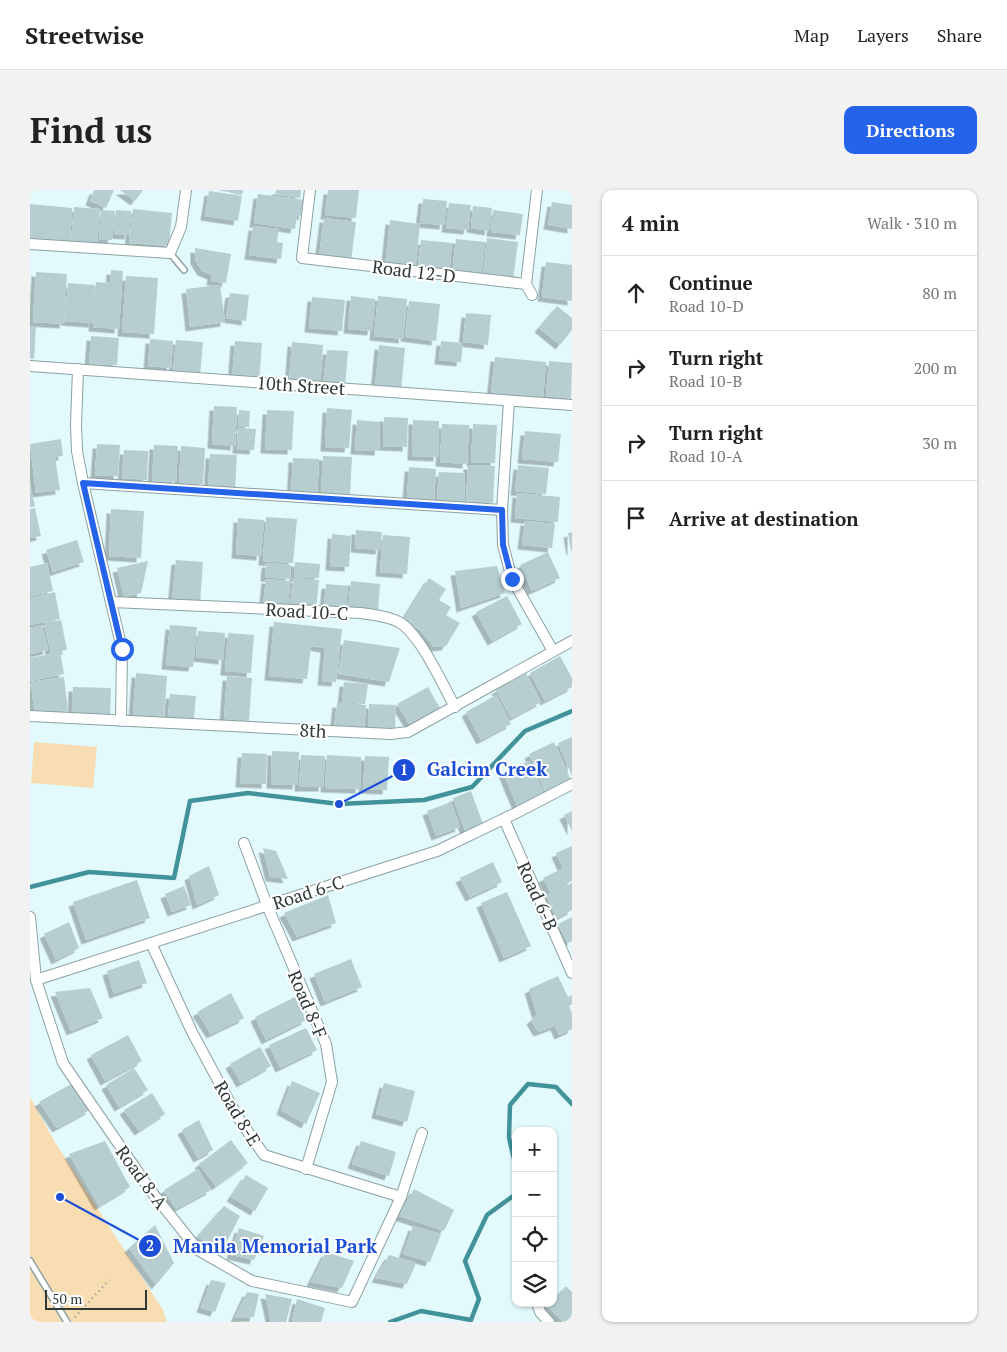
<!DOCTYPE html>
<html lang="en">
<head>
<meta charset="utf-8">
<style>
	body { margin:0; font-family:"PT Serif",serif; background:#f2f2f2; color:#222 }
	.controls { position:absolute; right:15px; bottom:15px; display:grid; overflow:hidden; border-radius:10px; box-shadow:0 1px 4px #0004 }
	.controls button { width:45px; height:45px; display:grid; place-items:center; padding:0; border:0; border-bottom:1px solid #e0e0e0; background:#fff; color:#222; font:25px sans-serif }
	.scale { position:absolute; left:15px; bottom:12px; width:102px; box-sizing:border-box; padding-left:5px; border:2px solid #2f3839; border-top:0; font-size:14px; line-height:18px; white-space:nowrap; color:#2f3839; -webkit-text-stroke:4px #fff; paint-order:stroke }
	.stop { position:absolute; width:15px; height:15px; margin:-11px; border:4px solid #2563eb; border-radius:50%; background:#fff }
	.stop.end { background:#2563eb; border-color:#fff; box-shadow:0 1px 5px #0008 }
	.list { margin:0; padding:0; list-style:none }
	h2 { display:flex; justify-content:space-between; align-items:center; height:65px; margin:0; padding:0 20px; font-size:21px }
	h2 small { font-size:16px; font-weight:400; color:#767676 }
	.list li { display:grid; grid-template-columns:32px 1fr auto; gap:15px; align-items:center; box-sizing:border-box; height:75px; padding:0 20px; border-top:1px solid #e0e0e0 }
	.list b { display:block; font-size:19px; white-space:nowrap }
	.list p { margin:0; font-size:16px; white-space:nowrap; color:#767676 }
	.list em { font-size:16px; font-style:normal; color:#767676 }
	.icon { flex:none; width:28px; height:28px; fill:none; stroke:currentColor; stroke-width:2; stroke-linecap:round; stroke-linejoin:round }
	.map { position:relative; flex:none; width:542px; height:1132px; overflow:hidden; border-radius:10px }
	header { display:flex; align-items:center; gap:30px; box-sizing:border-box; height:70px; padding:0 25px; background:#fff; border-bottom:1px solid #e0e0e0 }
	header strong { font-size:24px }
	nav { display:flex; gap:28px; margin-inline-start:auto; font-size:18px }
	.intro { display:flex; align-items:center; justify-content:space-between; box-sizing:border-box; height:120px; padding:0 30px }
	h1 { margin:0; font-size:35px }
	.button { padding:12px 22px; border-radius:10px; background:#2563eb; color:#fff; font-size:18px; font-weight:700 }
	main { display:flex; gap:30px; padding:0 30px }
	aside { flex:1; background:#fff; border-radius:10px; box-shadow:0 1px 4px #0004 }
	.map>svg:first-child { display:block }
	.green { fill:#f9ddb2 }
	.lines { fill:none; stroke-linecap:round; stroke-linejoin:round }
	.stream { stroke:#42929a; stroke-width:4.5 }
	.building { fill:#b7ced0; filter:url(#shadow) }
	.lane-casing { stroke:#8ca1a4; stroke-width:8 }
	.street-casing { stroke:#8ca1a4; stroke-width:12 }
	.path { stroke:#8c9c9e; stroke-width:2.5; stroke-dasharray:1 4; stroke-linecap:butt }
	.lane { stroke:#fff; stroke-width:5 }
	.street { stroke:#fff; stroke-width:10 }
	.route { stroke:#2563eb; stroke-width:6 }
	.labels { text-anchor:middle; dominant-baseline:central; stroke-width:4; stroke-linejoin:round; paint-order:stroke }
	.street-label { font-size:18px; fill:#2f3839; stroke:#fff }
	.leader { fill:none; stroke:#1d4ed8; stroke-width:2 }
	.callout-dot { fill:#1d4ed8; stroke:#fff; stroke-width:2 }
	.mark-label { font-size:15px; text-anchor:middle; font-weight:bold; fill:#fff }
	.callout-label { font-size:19px; text-anchor:middle; font-weight:bold; fill:#1d4ed8; stroke:#fff; stroke-width:4; stroke-linejoin:round; paint-order:stroke }
</style>
</head>
<body>
<header>
<strong>Streetwise</strong>
<nav><a>Map</a><a>Layers</a><a>Share</a></nav>
</header>
<div class="intro"><h1>Find us</h1><a class="button">Directions</a></div>
<main>
<div class="map">
<svg width="542" height="1132" viewBox="0 0 542 1132">
	<defs>
		<filter id="shadow"><feDropShadow dx="-4.5" dy="4.5" stdDeviation="0" flood-color="#0004"/></filter>
	</defs>
	<rect width="100%" height="100%" fill="#e3fafc"/>
	<g class="green">
		<polygon points="4,552 67,557 63,598 1,593"/>
		<polygon points="0,907 26,954 133,1120 137,1132 0,1132"/>
	</g>
	<g class="lines">
		<g class="stream">
			<polyline points="0,697 59,682 144,688 160,611 218,603 309,614 394,610 442,597 495,541 542,521"/>
			<polyline points="486,977 479,948 480,915 498,894 526,897 542,914"/>
			<polyline points="360,1132 391,1121 441,1130 449,1109 435,1071 457,1025 486,1004"/>
		</g>
	</g>
	<g class="building">
		<polygon points="64,0 84,0 76,18 60,11"/>
		<polygon points="90,0 113,0 105,11"/>
		<polygon points="188,0 213,0 212,5"/>
		<polygon points="246,0 271,0 270,8 245,4"/>
		<polygon points="298,0 329,0 326,28 295,25"/>
		<polygon points="179,1 212,6 208,31 175,26"/>
		<polygon points="228,4 275,10 273,26 267,25 265,39 224,33"/>
		<polygon points="393,9 417,11 414,35 390,33"/>
		<polygon points="522,12 542,15 542,39 518,35"/>
		<polygon points="419,13 441,15 438,40 416,38"/>
		<polygon points="0,14 42,18 40,52 0,49"/>
		<polygon points="443,16 462,18 459,41 441,38"/>
		<polygon points="44,17 70,19 67,53 41,51"/>
		<polygon points="103,19 142,23 139,56 99,53"/>
		<polygon points="71,20 85,21 82,50 69,49"/>
		<polygon points="86,20 101,21 99,45 84,44"/>
		<polygon points="463,20 493,24 490,45 461,42"/>
		<polygon points="294,28 326,32 321,71 289,67"/>
		<polygon points="360,30 390,34 385,81 355,77"/>
		<polygon points="223,36 249,39 247,52 253,53 251,69 219,65"/>
		<polygon points="457,48 488,52 483,91 453,88"/>
		<polygon points="426,49 455,52 451,87 422,84"/>
		<polygon points="391,50 422,53 419,85 387,82"/>
		<polygon points="165,58 201,64 196,93 181,91 182,85 172,81 165,70"/>
		<polygon points="516,72 542,75 542,111 512,107"/>
		<polygon points="81,80 93,81 89,139 63,137 66,92 80,93"/>
		<polygon points="6,82 37,84 34,134 3,132"/>
		<polygon points="96,86 128,88 124,144 92,142"/>
		<polygon points="38,93 65,95 63,133 35,131"/>
		<polygon points="190,95 195,132 160,137 156,99"/>
		<polygon points="200,103 219,105 216,131 196,128"/>
		<polygon points="321,106 345,109 342,141 318,139"/>
		<polygon points="348,106 377,109 373,149 344,146"/>
		<polygon points="282,107 315,110 312,141 279,138"/>
		<polygon points="379,111 410,114 406,151 375,147"/>
		<polygon points="527,116 542,128 542,140 530,155 509,138"/>
		<polygon points="436,123 461,125 458,155 433,152"/>
		<polygon points="0,136 6,136 4,169 0,168"/>
		<polygon points="61,146 89,148 87,175 59,174"/>
		<polygon points="120,149 143,151 141,178 118,176"/>
		<polygon points="146,150 173,152 170,185 143,183"/>
		<polygon points="205,151 232,153 229,191 202,189"/>
		<polygon points="411,151 433,153 431,172 409,170"/>
		<polygon points="262,152 293,155 290,196 259,193"/>
		<polygon points="349,155 375,158 371,201 345,198"/>
		<polygon points="297,160 318,161 315,196 293,195"/>
		<polygon points="465,167 516,172 513,209 461,204"/>
		<polygon points="519,171 542,173 541,209 516,206"/>
		<polygon points="184,216 207,217 205,256 182,254"/>
		<polygon points="297,218 322,220 319,258 295,257"/>
		<polygon points="209,220 220,221 219,237 208,237"/>
		<polygon points="237,220 264,221 262,260 235,259"/>
		<polygon points="354,227 378,228 377,257 353,256"/>
		<polygon points="327,230 350,232 349,261 325,260"/>
		<polygon points="383,230 409,231 408,267 382,266"/>
		<polygon points="412,234 439,235 437,274 410,272"/>
		<polygon points="443,234 467,235 465,273 441,272"/>
		<polygon points="208,238 226,239 224,260 207,259"/>
		<polygon points="495,241 531,244 528,272 492,269"/>
		<polygon points="31,249 33,266 25,267 30,300 6,303 0,254"/>
		<polygon points="67,254 90,255 88,286 65,285"/>
		<polygon points="124,255 148,256 146,292 122,291"/>
		<polygon points="151,256 175,258 173,294 149,293"/>
		<polygon points="94,260 118,261 117,290 92,288"/>
		<polygon points="180,264 207,265 205,301 178,300"/>
		<polygon points="293,266 322,267 320,306 291,304"/>
		<polygon points="263,268 289,269 287,308 261,306"/>
		<polygon points="438,275 465,276 463,313 436,311"/>
		<polygon points="488,275 519,278 516,304 485,301"/>
		<polygon points="379,277 406,279 404,310 377,308"/>
		<polygon points="409,282 435,283 434,312 407,310"/>
		<polygon points="0,296 5,316 0,317"/>
		<polygon points="487,303 530,307 528,332 485,328"/>
		<polygon points="5,318 11,346 0,348 0,319"/>
		<polygon points="81,319 114,321 111,368 79,366"/>
		<polygon points="236,327 267,329 263,373 233,371"/>
		<polygon points="208,328 234,330 231,366 206,364"/>
		<polygon points="495,331 525,334 522,358 492,355"/>
		<polygon points="326,340 352,342 350,360 325,358"/>
		<polygon points="542,342 542,361 541,361 538,343"/>
		<polygon points="302,344 321,346 319,377 300,376"/>
		<polygon points="353,345 380,347 377,384 350,382"/>
		<polygon points="47,350 54,372 23,382 16,360"/>
		<polygon points="518,362 530,388 502,401 490,375"/>
		<polygon points="146,370 173,372 170,414 142,412"/>
		<polygon points="118,371 111,403 94,407 87,378"/>
		<polygon points="265,372 290,374 289,388 264,387"/>
		<polygon points="17,373 23,401 0,406 0,377"/>
		<polygon points="236,373 261,375 260,389 235,387"/>
		<polygon points="467,376 475,403 431,418 425,381"/>
		<polygon points="263,388 289,390 286,420 260,418"/>
		<polygon points="399,388 416,399 409,410 421,417 416,425 430,433 416,456 404,457 390,440 373,430"/>
		<polygon points="236,389 260,391 258,419 233,417"/>
		<polygon points="321,391 350,394 348,422 318,420"/>
		<polygon points="296,394 318,396 316,418 294,416"/>
		<polygon points="25,402 30,429 0,435 0,408"/>
		<polygon points="477,406 492,434 462,451 446,422"/>
		<polygon points="31,430 37,460 30,461 34,484 0,491 0,468 21,464 14,433"/>
		<polygon points="244,432 312,439 306,492 292,491 295,458 281,456 277,489 239,486"/>
		<polygon points="12,435 18,460 0,464 0,438"/>
		<polygon points="140,435 167,437 163,477 136,475"/>
		<polygon points="168,441 195,443 193,470 166,467"/>
		<polygon points="198,443 224,445 221,483 195,481"/>
		<polygon points="314,450 370,458 359,492 308,484"/>
		<polygon points="530,466 542,488 542,497 515,511 500,483"/>
		<polygon points="106,483 137,486 134,527 103,525"/>
		<polygon points="496,483 511,512 481,528 466,500"/>
		<polygon points="197,486 222,488 219,531 194,529"/>
		<polygon points="34,487 38,521 5,526 1,492"/>
		<polygon points="314,492 338,494 335,514 312,512"/>
		<polygon points="43,497 81,498 80,527 42,526"/>
		<polygon points="398,497 411,520 381,537 367,514"/>
		<polygon points="140,504 166,506 164,530 138,528"/>
		<polygon points="466,505 481,534 451,550 436,522"/>
		<polygon points="307,513 336,515 334,540 304,538"/>
		<polygon points="339,514 366,515 365,538 338,537"/>
		<polygon points="542,547 542,586 528,553"/>
		<polygon points="524,552 541,590 515,601 499,564"/>
		<polygon points="242,561 269,562 267,595 241,594"/>
		<polygon points="212,563 237,564 236,594 210,593"/>
		<polygon points="271,565 295,566 293,597 269,597"/>
		<polygon points="297,565 331,567 330,599 295,598"/>
		<polygon points="335,566 359,567 357,600 333,599"/>
		<polygon points="499,571 515,606 488,618 473,582"/>
		<polygon points="441,601 453,634 435,641 423,608"/>
		<polygon points="421,612 430,637 406,646 397,621"/>
		<polygon points="542,621 542,641 534,625"/>
		<polygon points="542,656 542,691 520,702 513,688 533,678 526,663"/>
		<polygon points="233,658 246,661 258,689 240,687"/>
		<polygon points="463,672 472,692 440,707 430,688"/>
		<polygon points="179,676 189,705 167,715 159,686"/>
		<polygon points="107,690 120,728 56,750 43,712"/>
		<polygon points="542,693 542,720 527,728 516,705"/>
		<polygon points="154,696 161,715 142,722 135,704"/>
		<polygon points="477,702 501,756 474,768 451,713"/>
		<polygon points="298,705 306,733 267,747 254,723"/>
		<polygon points="542,727 542,751 538,753 528,734"/>
		<polygon points="39,732 49,758 26,770 14,744"/>
		<polygon points="321,769 332,797 295,812 284,784"/>
		<polygon points="109,770 117,793 84,804 77,781"/>
		<polygon points="528,786 538,807 542,805 542,814 539,816 542,823 542,839 529,845 525,836 508,842 501,830 507,825 499,799"/>
		<polygon points="60,798 73,828 41,841 25,802"/>
		<polygon points="201,803 214,828 181,844 167,822"/>
		<polygon points="265,807 276,830 236,850 225,827"/>
		<polygon points="276,838 287,860 250,878 239,855"/>
		<polygon points="98,845 112,871 75,891 61,865"/>
		<polygon points="230,857 241,876 211,893 200,874"/>
		<polygon points="104,878 118,900 89,917 76,895"/>
		<polygon points="262,891 290,903 276,934 251,920"/>
		<polygon points="354,893 385,901 377,932 346,924"/>
		<polygon points="41,894 60,920 27,938 9,912"/>
		<polygon points="122,903 135,924 109,941 94,920"/>
		<polygon points="169,930 183,960 168,968 152,940"/>
		<polygon points="201,950 218,973 186,996 169,974"/>
		<polygon points="75,951 100,997 69,1016 39,964"/>
		<polygon points="331,951 366,962 359,986 322,974"/>
		<polygon points="168,979 181,1000 146,1019 134,1000"/>
		<polygon points="216,985 238,998 225,1021 201,1007"/>
		<polygon points="384,999 424,1020 414,1041 369,1026"/>
		<polygon points="194,1016 210,1026 193,1059 167,1047"/>
		<polygon points="125,1035 144,1073 126,1095 99,1058"/>
		<polygon points="383,1036 411,1044 400,1072 373,1064"/>
		<polygon points="209,1038 234,1046 224,1070 201,1065"/>
		<polygon points="296,1062 324,1071 312,1098 281,1092"/>
		<polygon points="359,1065 386,1073 377,1094 346,1088"/>
		<polygon points="181,1090 196,1093 185,1122 171,1118"/>
		<polygon points="536,1096 542,1102 542,1132 533,1132 516,1115 519,1113 523,1113 523,1109"/>
		<polygon points="217,1102 229,1104 224,1127 205,1128"/>
		<polygon points="235,1104 262,1109 256,1132 241,1132"/>
		<polygon points="267,1109 295,1118 291,1132 262,1131"/>
	</g>
	<g class="lines">
		<g class="lane-casing">
			<g id="lane">
				<polyline points="140,63 154,80"/>
				<polyline points="0,1071 37,1132"/>
			</g>
		</g>
		<g class="street-casing">
			<g id="street">
				<polyline points="280,0 272,68 496,94"/>
				<polyline points="0,54 140,63 151,37 156,0"/>
				<polyline points="502,105 496,94 507,0"/>
				<polyline points="0,176 542,215"/>
				<polyline points="48,179 46,235 47,261 53,293 92,459 91,531"/>
				<polyline points="479,211 472,320 473,355 482,389 523,461"/>
				<polyline points="53,293 472,320"/>
				<path d="M82,412L331,423C344,425 358,426 369,432C390,444 413,495 425,517"/>
				<polyline points="0,526 361,544 378,542 542,451"/>
				<polyline points="474,629 542,783"/>
				<polyline points="214,653 237,715 296,854 302,892 276,979"/>
				<polyline points="0,727 6,790 33,873 121,1001 168,1060 222,1091 322,1112 371,1007 392,943"/>
				<polyline points="121,753 162,842 207,926 234,965 371,1007"/>
				<polyline points="6,790 407,661 486,623 542,594"/>
				<polyline points="507,1113 510,1122 519,1132"/>
			</g>
		</g>
		<polyline class="path" points="45,1127 79,1090"/>
		<use href="#lane" class="lane"/>
		<use href="#street" class="street"/>
	</g>
	<g class="lines">
		<polyline class="route" points="92,459 53,293 472,320 473,355 482,389"/>
	</g>
	<g class="labels">
		<g class="street-label">
			<text transform="translate(384 81) rotate(7)">Road 12-D</text>
			<text transform="translate(271 195) rotate(4)">10th Street</text>
			<text transform="translate(277 421) rotate(3)">Road 10-C</text>
			<text transform="translate(283 540) rotate(3)">8th</text>
			<text transform="translate(278 702) rotate(-18)">Road 6-C</text>
			<text transform="translate(508 706) rotate(66)">Road 6-B</text>
			<text transform="translate(278 814) rotate(67)">Road 8-F</text>
			<text transform="translate(208 923) rotate(59)">Road 8-E</text>
			<text transform="translate(112 987) rotate(54)">Road 8-A</text>
		</g>
	</g>
	<path class="leader" d="M309 614L374 580M30 1007L120 1056"/>
	<g class="callout-dot">
		<circle cx="309" cy="614" r="5"/>
		<circle cx="30" cy="1007" r="5"/>
		<circle cx="374" cy="580" r="12"/>
		<circle cx="120" cy="1056" r="12"/>
	</g>
	<g class="mark-label">
		<text x="374" y="585">1</text>
		<text x="120" y="1061">2</text>
	</g>
	<g class="callout-label">
		<text x="457" y="586">Galcim Creek</text>
		<text x="245" y="1063">Manila Memorial Park</text>
	</g>
</svg>
<div class="controls">
<button>+</button>
<button>−</button>
<button><svg class="icon" aria-label="locate" viewBox="0 0 24 24"><circle cx="12" cy="12" r="6"/><path d="M12 2v4M12 18v4M2 12h4M18 12h4"/></svg></button>
<button><svg class="icon" aria-label="layers" viewBox="0 0 24 24"><path d="M12 4l9 5-9 5-9-5zM3 14l9 5 9-5"/></svg></button>
</div>
<div class="scale">50 m</div>
<div class="stop" style="left:92px;top:459px"></div>
<div class="stop end" style="left:482px;top:389px"></div>
</div>
<aside>
<h2>4 min<small>Walk · 310 m</small></h2>
<ul class="list">
<li><svg class="icon" aria-label="ahead" viewBox="0 0 24 24"><path d="M12 20V5M6 11l6-6 6 6"/></svg><div><b>Continue</b><p>Road 10-D</p></div><em>80 m</em></li>
<li><svg class="icon" aria-label="right" viewBox="0 0 24 24"><path d="M7 20v-9h11M14 6l5 5-5 5"/></svg><div><b>Turn right</b><p>Road 10-B</p></div><em>200 m</em></li>
<li><svg class="icon" aria-label="right" viewBox="0 0 24 24"><path d="M7 20v-9h11M14 6l5 5-5 5"/></svg><div><b>Turn right</b><p>Road 10-A</p></div><em>30 m</em></li>
<li><svg class="icon" aria-label="arrive" viewBox="0 0 24 24"><path d="M6 21V4h12l-3 4 3 4H6"/></svg><div><b>Arrive at destination</b></div></li>
</ul>
</aside>
</main>
</body>
</html>
